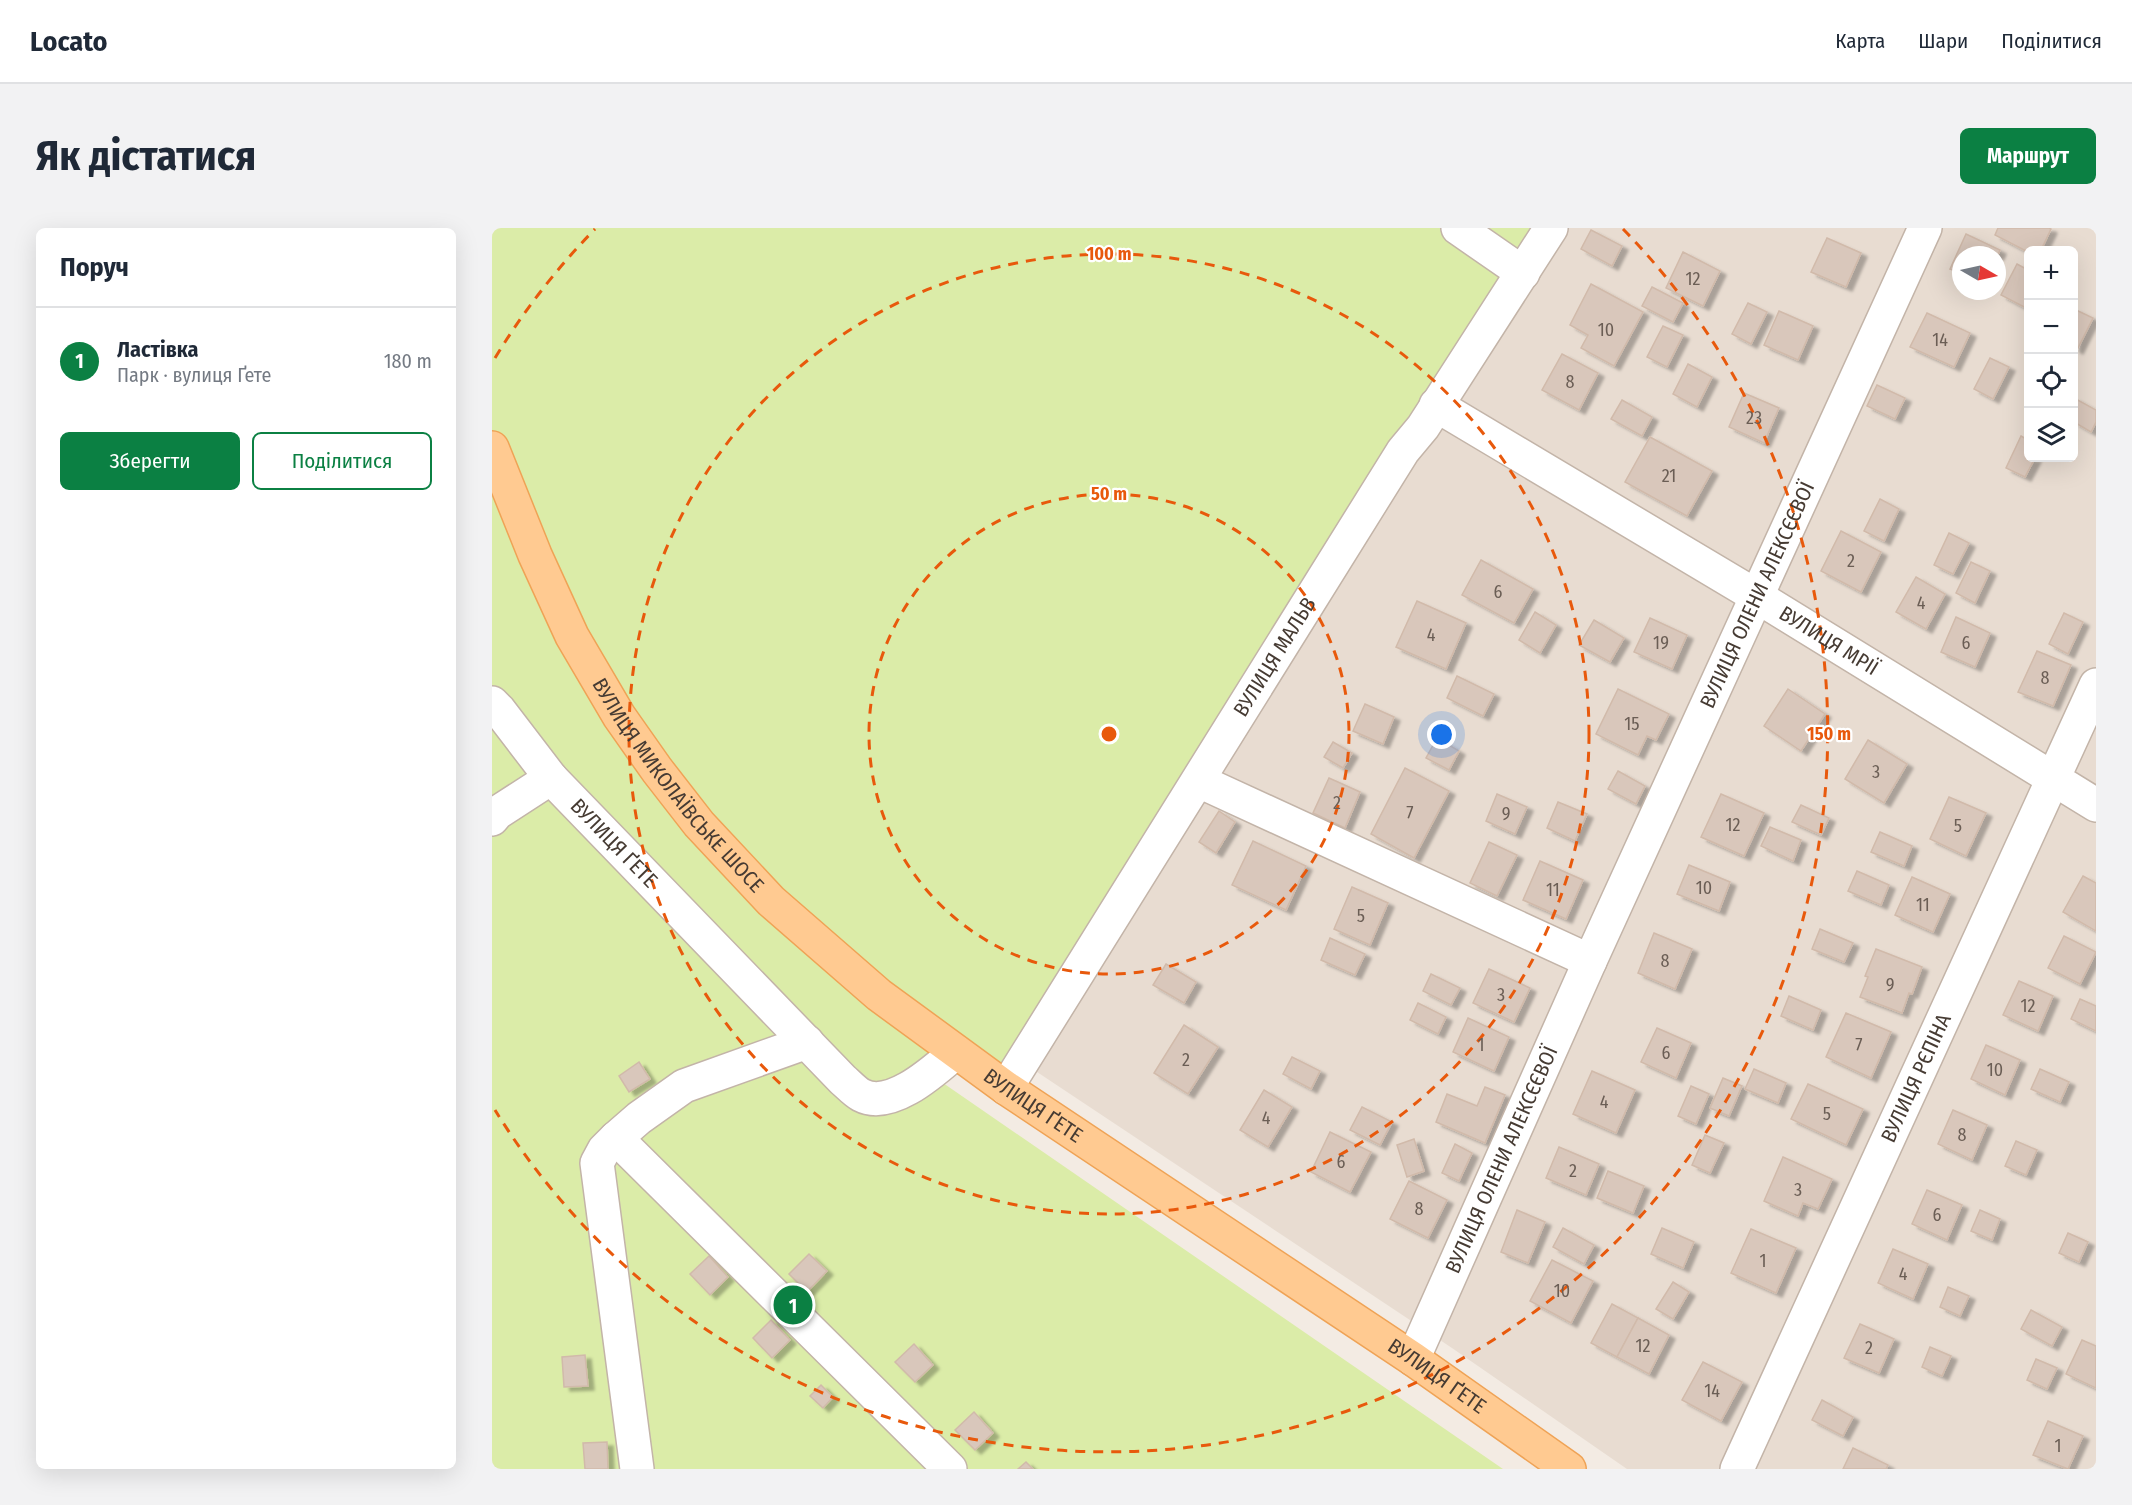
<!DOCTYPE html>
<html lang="uk">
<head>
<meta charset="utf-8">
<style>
	body { margin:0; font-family:"Fira Sans Condensed",sans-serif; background:#f2f2f3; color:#1f2937 }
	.controls { position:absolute; right:18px; top:18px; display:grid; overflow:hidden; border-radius:9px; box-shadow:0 6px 24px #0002 }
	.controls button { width:54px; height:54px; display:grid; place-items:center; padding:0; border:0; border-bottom:2px solid #e0e1e3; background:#fff; color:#1f2937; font:30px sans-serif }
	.compass { position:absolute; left:1460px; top:18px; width:54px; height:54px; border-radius:50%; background:#fff; box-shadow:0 6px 24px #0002; rotate:99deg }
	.you { position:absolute; left:950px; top:507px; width:21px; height:21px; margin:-15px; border:4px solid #fff; border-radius:50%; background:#1a73e8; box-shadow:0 0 0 9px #1a73e833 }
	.badge { display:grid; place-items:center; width:39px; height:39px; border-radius:50%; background:#0b8043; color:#fff; font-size:20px; font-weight:700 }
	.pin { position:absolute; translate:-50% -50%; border:3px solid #fff; box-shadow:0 2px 6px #0006 }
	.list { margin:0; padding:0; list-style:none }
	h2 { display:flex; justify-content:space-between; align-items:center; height:78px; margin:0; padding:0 24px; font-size:26px }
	h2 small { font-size:20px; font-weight:400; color:#747a83 }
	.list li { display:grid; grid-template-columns:39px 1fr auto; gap:18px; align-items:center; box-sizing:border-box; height:108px; padding:0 24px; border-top:2px solid #e0e1e3 }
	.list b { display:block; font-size:22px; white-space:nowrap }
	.list p { margin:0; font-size:20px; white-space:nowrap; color:#747a83 }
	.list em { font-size:20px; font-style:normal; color:#747a83 }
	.actions { display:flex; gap:12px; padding:18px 24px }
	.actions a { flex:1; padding:14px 0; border:2px solid #0b8043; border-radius:9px; text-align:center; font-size:21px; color:#0b8043 }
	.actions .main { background:#0b8043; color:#fff }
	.icon { flex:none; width:33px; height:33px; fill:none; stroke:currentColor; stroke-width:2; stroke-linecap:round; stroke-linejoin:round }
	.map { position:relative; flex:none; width:1604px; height:1241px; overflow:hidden; border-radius:9px }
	header { display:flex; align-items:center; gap:36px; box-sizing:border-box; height:84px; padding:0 30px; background:#fff; border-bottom:2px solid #e0e1e3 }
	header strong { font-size:28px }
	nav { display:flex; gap:33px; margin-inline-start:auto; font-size:21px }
	.intro { display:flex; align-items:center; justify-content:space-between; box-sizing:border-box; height:144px; padding:0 36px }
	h1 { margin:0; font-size:42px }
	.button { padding:15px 27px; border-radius:9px; background:#0b8043; color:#fff; font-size:21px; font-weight:700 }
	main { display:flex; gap:36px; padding:0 36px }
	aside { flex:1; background:#fff; border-radius:9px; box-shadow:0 6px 24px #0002 }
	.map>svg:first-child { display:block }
	.residential { fill:#e8dcd1; fill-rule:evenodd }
	.green { fill:#dbeca8 }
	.building { fill:#d9c7bb; stroke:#d1baaa; stroke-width:1.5; filter:url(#shadow) }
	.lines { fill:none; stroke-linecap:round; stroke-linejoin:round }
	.minor-casing { stroke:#c3b4a8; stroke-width:36 }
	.major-casing { stroke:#efa356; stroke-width:36 }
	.minor { stroke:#fff; stroke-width:33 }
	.major { stroke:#ffca91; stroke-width:33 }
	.ring { fill:none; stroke:#e8590c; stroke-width:3; stroke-dasharray:10 8 }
	.labels { text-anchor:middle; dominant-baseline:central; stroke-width:4.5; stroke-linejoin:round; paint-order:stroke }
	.number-label { font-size:18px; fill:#6b5e55 }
	.street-label { font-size:21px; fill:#463b33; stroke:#fff }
	.centre { fill:#e8590c; stroke:#fff; stroke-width:3 }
	.ring-label { font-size:18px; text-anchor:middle; font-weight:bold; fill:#e8590c; stroke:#fff; stroke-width:4.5; stroke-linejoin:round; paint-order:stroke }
</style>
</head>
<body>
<header>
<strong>Locato</strong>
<nav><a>Карта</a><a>Шари</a><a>Поділитися</a></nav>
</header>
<div class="intro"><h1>Як дістатися</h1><a class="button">Маршрут</a></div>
<main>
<aside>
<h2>Поруч<small></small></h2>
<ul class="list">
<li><span class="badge">1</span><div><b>Ластівка</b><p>Парк · вулиця Ґете</p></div><em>180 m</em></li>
</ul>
<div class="actions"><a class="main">Зберегти</a><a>Поділитися</a></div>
</aside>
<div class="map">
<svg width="1604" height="1241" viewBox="0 0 1604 1241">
	<defs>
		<filter id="shadow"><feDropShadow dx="6" dy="4" stdDeviation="1.5" flood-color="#0004"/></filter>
	</defs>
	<rect width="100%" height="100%" fill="#f3ebe3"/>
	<path class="residential" d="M1059,0H1604V1241H1135L960,1120L530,834ZM1536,22H1582V230H1536ZM1469,27H1505V63H1469Z"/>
	<polygon class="green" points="0,0 1059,0 514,860 464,824 438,846 1011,1241 0,1241"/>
	<g class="building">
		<polygon points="1506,0 1557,0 1559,1 1549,22 1536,24 1503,7"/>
		<polygon points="1099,2 1130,18 1120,38 1089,21"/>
		<polygon points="1474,6 1508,22 1505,29 1505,27 1469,27 1469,45 1458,41"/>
		<polygon points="1335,10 1369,25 1354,59 1319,44"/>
		<polygon points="1191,24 1228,43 1211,78 1174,60"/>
		<polygon points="1525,36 1536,42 1536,81 1509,67"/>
		<polygon points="1099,56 1151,84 1122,138 1089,120 1096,107 1078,97"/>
		<polygon points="1160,59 1191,75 1181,94 1150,78"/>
		<polygon points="1256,75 1275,84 1259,116 1240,106"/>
		<polygon points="1582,81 1601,90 1585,122 1582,120"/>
		<polygon points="1287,83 1321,98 1306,132 1272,117"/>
		<polygon points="1435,85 1478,105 1462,139 1418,119"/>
		<polygon points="1171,98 1191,107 1175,139 1155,129"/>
		<polygon points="1070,126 1106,145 1087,182 1050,162"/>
		<polygon points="1498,130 1517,139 1501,171 1482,161"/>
		<polygon points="1196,136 1220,149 1205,179 1181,166"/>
		<polygon points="1385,157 1413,170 1403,191 1375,178"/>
		<polygon points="1252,165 1287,180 1272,215 1237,199"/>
		<polygon points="1582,170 1604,182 1604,194 1599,204 1582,194"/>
		<polygon points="1130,172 1160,189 1150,208 1119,191"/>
		<polygon points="1529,208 1536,212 1536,230 1543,230 1533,249 1514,240"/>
		<polygon points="1158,209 1220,243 1195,288 1133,254"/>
		<polygon points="1388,271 1407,281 1392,313 1372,303"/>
		<polygon points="1349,303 1389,324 1369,364 1329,343"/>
		<polygon points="1457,305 1477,315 1461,346 1442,337"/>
		<polygon points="989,332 1041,361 1022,395 970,367"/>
		<polygon points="1479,334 1498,343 1483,375 1464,365"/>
		<polygon points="1424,349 1453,366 1434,401 1404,384"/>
		<polygon points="925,373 974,395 954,441 904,419"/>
		<polygon points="1043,384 1064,397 1048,425 1027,412"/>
		<polygon points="1572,385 1591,394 1576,426 1557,416"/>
		<polygon points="1464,389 1498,405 1483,439 1449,424"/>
		<polygon points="1158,390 1195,407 1180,441 1142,424"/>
		<polygon points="1102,392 1132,410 1118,434 1087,417"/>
		<polygon points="1545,423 1579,437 1561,478 1526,464"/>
		<polygon points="965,448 1002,466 991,488 955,470"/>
		<polygon points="1126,461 1177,486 1164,512 1155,508 1146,527 1104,506"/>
		<polygon points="1296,461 1333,486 1309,523 1272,498"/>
		<polygon points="873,476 902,489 891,516 861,503"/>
		<polygon points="945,510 967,523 957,542 934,530"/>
		<polygon points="1376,512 1415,536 1392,575 1353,551"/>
		<polygon points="841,514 860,525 851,540 832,529"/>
		<polygon points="913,540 957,563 922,630 879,606"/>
		<polygon points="1126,543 1153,558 1144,576 1116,561"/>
		<polygon points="837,550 868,564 853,600 821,585"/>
		<polygon points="1005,566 1035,579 1023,606 994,593"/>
		<polygon points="1229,566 1272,585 1252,628 1209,609"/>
		<polygon points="1457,569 1494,585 1474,628 1438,611"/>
		<polygon points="1066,574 1095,586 1083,613 1055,600"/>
		<polygon points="1309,577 1337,590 1329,607 1300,594"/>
		<polygon points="727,583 743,594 724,625 707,614"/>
		<polygon points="1278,599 1309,612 1301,633 1269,618"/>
		<polygon points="1388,604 1420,618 1412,638 1379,624"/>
		<polygon points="761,613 814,638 794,682 740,657"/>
		<polygon points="997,614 1025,627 1005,668 978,655"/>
		<polygon points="1048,633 1091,652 1074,691 1031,672"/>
		<polygon points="1197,637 1238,654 1227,683 1185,666"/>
		<polygon points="1365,643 1397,657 1389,677 1356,663"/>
		<polygon points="1591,648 1604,655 1604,703 1571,684"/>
		<polygon points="1420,649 1458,666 1441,704 1403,687"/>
		<polygon points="860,659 896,675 878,717 842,701"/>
		<polygon points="1328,701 1361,715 1352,734 1320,721"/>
		<polygon points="1162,705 1200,721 1183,761 1146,745"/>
		<polygon points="1572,708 1604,724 1588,756 1556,740"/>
		<polygon points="838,710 873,726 863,747 829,732"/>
		<polygon points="1384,721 1430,739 1420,766 1417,765 1410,785 1368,769 1376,749 1373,748"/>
		<polygon points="674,736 704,754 692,775 661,757"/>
		<polygon points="997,741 1038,760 1022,794 981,775"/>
		<polygon points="939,746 968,760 959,777 931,763"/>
		<polygon points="1527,753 1561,768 1546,803 1511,787"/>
		<polygon points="1297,768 1329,782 1321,802 1289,788"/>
		<polygon points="1588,771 1604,778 1604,803 1579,791"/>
		<polygon points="926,775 954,789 946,806 918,792"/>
		<polygon points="1354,785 1399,804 1379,850 1334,829"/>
		<polygon points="976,790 1017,809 1002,843 961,824"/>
		<polygon points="692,797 726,819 696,866 662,845"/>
		<polygon points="1165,800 1199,815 1184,850 1149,834"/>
		<polygon points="1494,817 1528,832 1513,867 1479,851"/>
		<polygon points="800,829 828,843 819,861 791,846"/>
		<polygon points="147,834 158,851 137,864 127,848"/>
		<polygon points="1262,841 1294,855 1286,875 1253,861"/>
		<polygon points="1548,841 1577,854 1568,874 1539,861"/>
		<polygon points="1100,843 1143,862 1124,905 1081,886"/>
		<polygon points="1231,850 1250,858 1237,888 1218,880"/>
		<polygon points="1316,856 1371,881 1354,917 1299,891"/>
		<polygon points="1199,858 1217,866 1204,896 1186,888"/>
		<polygon points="993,859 1013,867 993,915 944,894 955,866 985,878"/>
		<polygon points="772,862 800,879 776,919 748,902"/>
		<polygon points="870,879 900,894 888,917 858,902"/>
		<polygon points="1461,882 1495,897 1480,932 1446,916"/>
		<polygon points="838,904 879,924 858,964 819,944"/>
		<polygon points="1213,907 1232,915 1218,945 1200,937"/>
		<polygon points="922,911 932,943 915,949 905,917"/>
		<polygon points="1524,913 1545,922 1534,947 1513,938"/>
		<polygon points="963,916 980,925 967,953 950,945"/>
		<polygon points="1067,919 1107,936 1094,967 1054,950"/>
		<polygon points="1291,929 1340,951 1326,981 1311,975 1306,988 1272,973"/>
		<polygon points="1116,943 1152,958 1141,985 1105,970"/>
		<polygon points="917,953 955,972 936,1010 898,991"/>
		<polygon points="1435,962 1470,977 1455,1012 1420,996"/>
		<polygon points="1025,982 1053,994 1036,1035 1009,1024"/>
		<polygon points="1488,982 1508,991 1500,1012 1479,1003"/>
		<polygon points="1071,1000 1102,1017 1092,1036 1061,1019"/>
		<polygon points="1170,1000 1202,1014 1191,1040 1159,1026"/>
		<polygon points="1259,1001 1304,1020 1284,1065 1239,1045"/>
		<polygon points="1576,1005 1596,1014 1587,1034 1567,1025"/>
		<polygon points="1401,1021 1436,1036 1421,1071 1386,1055"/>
		<polygon points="317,1026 335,1043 315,1064 297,1046"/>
		<polygon points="217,1028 236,1049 218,1067 198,1046"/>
		<polygon points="1060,1032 1101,1053 1079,1095 1038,1073"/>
		<polygon points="1181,1054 1197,1064 1181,1091 1164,1081"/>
		<polygon points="1456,1059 1477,1068 1468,1088 1448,1079"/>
		<polygon points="1120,1076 1146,1090 1125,1129 1099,1115"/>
		<polygon points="1539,1082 1570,1099 1560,1118 1529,1101"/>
		<polygon points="1146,1090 1177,1107 1157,1146 1125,1129"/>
		<polygon points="279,1092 298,1112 280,1130 261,1110"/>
		<polygon points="1368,1096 1402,1111 1387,1145 1352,1130"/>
		<polygon points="1590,1112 1604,1118 1604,1160 1574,1146"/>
		<polygon points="422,1116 441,1137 423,1154 403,1134"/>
		<polygon points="1438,1119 1459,1128 1450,1148 1430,1139"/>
		<polygon points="93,1127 96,1158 72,1159 70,1129"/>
		<polygon points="1544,1131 1565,1140 1555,1161 1535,1152"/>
		<polygon points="1211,1134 1250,1154 1229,1193 1190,1172"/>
		<polygon points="329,1157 341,1169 331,1180 318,1168"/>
		<polygon points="1330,1172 1361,1189 1351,1208 1320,1192"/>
		<polygon points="482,1184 501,1205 483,1222 463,1202"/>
		<polygon points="1556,1193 1591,1208 1576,1241 1541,1227"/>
		<polygon points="115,1214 116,1241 93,1241 91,1215"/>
		<polygon points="1361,1220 1396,1237 1394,1241 1351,1241"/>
		<polygon points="534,1234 541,1241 526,1241"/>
	</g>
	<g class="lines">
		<g class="minor-casing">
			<g id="minor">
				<polyline points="966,0 1031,45"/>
				<path id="s1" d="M944,177L1266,369L1604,577"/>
				<path id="s2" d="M0,475L7,482L59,550L351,852C356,856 362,863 369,867C399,883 443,842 464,824"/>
				<polyline points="707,553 1098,733"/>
				<polyline points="0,591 5,585 59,550"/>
				<path id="s3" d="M514,860L911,223L931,199L1059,0"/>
				<polyline points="124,910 458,1241"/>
				<path id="s4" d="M921,1131L1098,733L1433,0"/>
				<polyline points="145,1241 105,935 112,922 124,910 147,890 192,858 315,814"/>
				<path id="s5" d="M1245,1241L1604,457"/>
			</g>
		</g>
		<g class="major-casing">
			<g id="major">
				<path id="s6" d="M0,220L43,327L80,408L127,488L165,542L207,596L279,673L387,767L514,860L921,1131L1077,1241"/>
			</g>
		</g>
		<use href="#minor" class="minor"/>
		<use href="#major" class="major"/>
	</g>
	<g class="ring">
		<circle cx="617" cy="506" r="240"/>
		<circle cx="617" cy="506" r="480"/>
		<path d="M3 130A720 720 0 0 1 103 1M1131 1A720 720 0 1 1 3 882"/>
	</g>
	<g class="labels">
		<g class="number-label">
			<text x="1201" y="51">12</text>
			<text x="1114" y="102">10</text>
			<text x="1448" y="112">14</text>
			<text x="1078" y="154">8</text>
			<text x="1262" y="190">23</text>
			<text x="1177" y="248">21</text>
			<text x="1359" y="333">2</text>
			<text x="1006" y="364">6</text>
			<text x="1429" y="375">4</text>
			<text x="939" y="407">4</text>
			<text x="1169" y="415">19</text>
			<text x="1474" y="415">6</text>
			<text x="1553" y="450">8</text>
			<text x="1140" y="496">15</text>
			<text x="1384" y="544">3</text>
			<text x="845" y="575">2</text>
			<text x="918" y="585">7</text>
			<text x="1014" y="586">9</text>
			<text x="1241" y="597">12</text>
			<text x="1466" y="598">5</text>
			<text x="1212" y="660">10</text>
			<text x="1061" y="662">11</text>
			<text x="1431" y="677">11</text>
			<text x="869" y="688">5</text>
			<text x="1173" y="733">8</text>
			<text x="1398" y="757">9</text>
			<text x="1009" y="767">3</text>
			<text x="1536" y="778">12</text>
			<text x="989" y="817">1</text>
			<text x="1367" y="817">7</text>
			<text x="1174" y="825">6</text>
			<text x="694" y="832">2</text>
			<text x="1503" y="842">10</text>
			<text x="1112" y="874">4</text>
			<text x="1335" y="886">5</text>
			<text x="774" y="890">4</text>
			<text x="1470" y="907">8</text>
			<text x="849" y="934">6</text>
			<text x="1081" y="943">2</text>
			<text x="1306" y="962">3</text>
			<text x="927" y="981">8</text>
			<text x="1445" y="987">6</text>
			<text x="1271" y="1033">1</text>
			<text x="1411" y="1046">4</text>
			<text x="1070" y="1063">10</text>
			<text x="1151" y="1118">12</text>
			<text x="1377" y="1120">2</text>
			<text x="1220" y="1163">14</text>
			<text x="1566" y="1218">1</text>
		</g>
		<g class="street-label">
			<text stroke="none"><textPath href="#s4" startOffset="838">ВУЛИЦЯ ОЛЕНИ АЛЕКСЄЄВОЇ</textPath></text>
			<text stroke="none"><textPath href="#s1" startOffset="458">ВУЛИЦЯ МРІЇ</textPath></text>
			<text stroke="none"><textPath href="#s3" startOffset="508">ВУЛИЦЯ МАЛЬВ</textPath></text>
			<text stroke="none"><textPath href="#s6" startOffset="388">ВУЛИЦЯ МИКОЛАЇВСЬКЕ ШОСЕ</textPath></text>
			<text stroke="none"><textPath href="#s2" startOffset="186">ВУЛИЦЯ ҐЕТЕ</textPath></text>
			<text stroke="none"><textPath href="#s5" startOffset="430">ВУЛИЦЯ РЄПІНА</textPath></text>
			<text stroke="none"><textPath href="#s6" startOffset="870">ВУЛИЦЯ ҐЕТЕ</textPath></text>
			<text stroke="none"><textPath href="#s4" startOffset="218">ВУЛИЦЯ ОЛЕНИ АЛЕКСЄЄВОЇ</textPath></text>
			<text stroke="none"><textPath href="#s6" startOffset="1356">ВУЛИЦЯ ҐЕТЕ</textPath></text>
		</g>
	</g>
	<circle cx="617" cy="506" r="9" class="centre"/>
	<g class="ring-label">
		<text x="617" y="32">100 m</text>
		<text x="617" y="272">50 m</text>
		<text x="1337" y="512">150 m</text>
	</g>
</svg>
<div class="controls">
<button>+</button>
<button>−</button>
<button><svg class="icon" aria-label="locate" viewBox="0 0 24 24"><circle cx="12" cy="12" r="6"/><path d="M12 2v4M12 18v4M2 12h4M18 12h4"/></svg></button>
<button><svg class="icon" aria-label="layers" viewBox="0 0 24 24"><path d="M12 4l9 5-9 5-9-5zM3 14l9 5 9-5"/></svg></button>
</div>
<svg class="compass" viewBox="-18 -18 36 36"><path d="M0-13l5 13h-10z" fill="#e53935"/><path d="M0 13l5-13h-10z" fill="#747a83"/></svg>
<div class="you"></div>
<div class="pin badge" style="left:301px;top:1077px">1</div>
</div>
</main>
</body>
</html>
